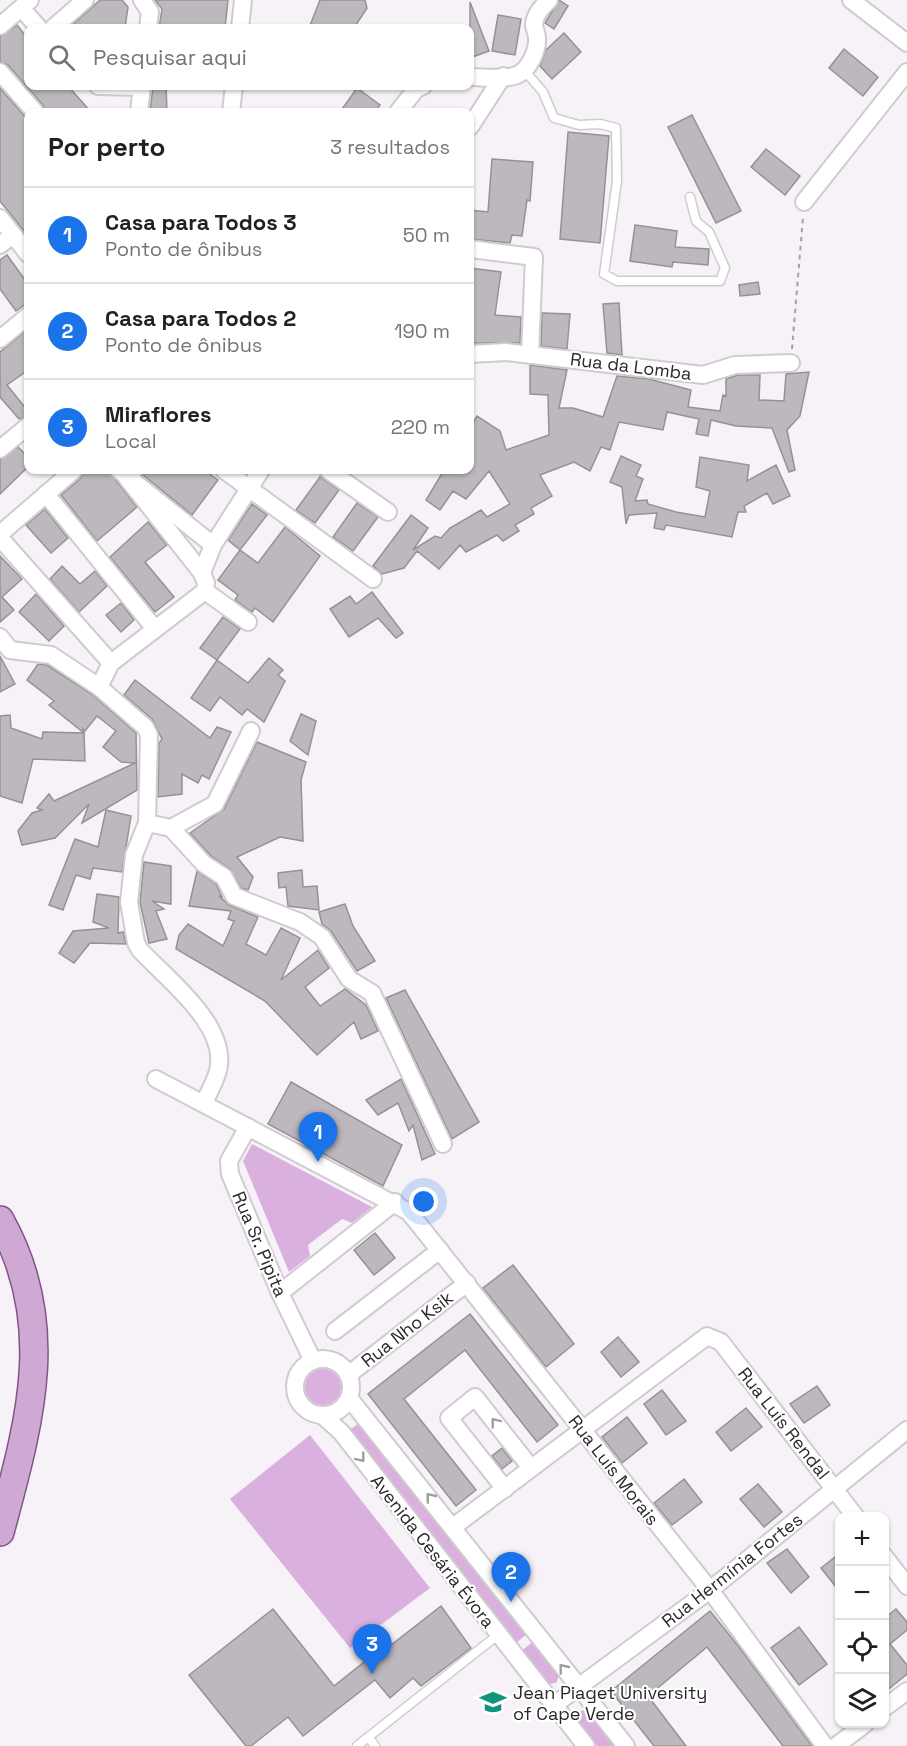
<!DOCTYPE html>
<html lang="pt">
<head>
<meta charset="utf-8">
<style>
	body { margin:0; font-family:"Space Grotesk",sans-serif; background:#f6f6f6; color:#202124 }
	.controls { position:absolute; right:18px; bottom:18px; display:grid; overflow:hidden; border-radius:12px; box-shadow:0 2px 4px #0004 }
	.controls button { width:54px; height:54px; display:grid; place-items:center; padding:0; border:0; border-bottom:2px solid #e0e0e0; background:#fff; color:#202124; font:30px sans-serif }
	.you { position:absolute; left:424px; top:1202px; width:21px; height:21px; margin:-15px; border:4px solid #fff; border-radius:50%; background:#1a73e8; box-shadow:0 0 0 9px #1a73e833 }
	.badge { display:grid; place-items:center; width:39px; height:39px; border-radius:50%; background:#1a73e8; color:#fff; font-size:20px; font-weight:700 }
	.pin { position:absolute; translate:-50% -50px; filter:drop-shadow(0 2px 3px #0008) }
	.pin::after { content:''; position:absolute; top:32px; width:21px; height:18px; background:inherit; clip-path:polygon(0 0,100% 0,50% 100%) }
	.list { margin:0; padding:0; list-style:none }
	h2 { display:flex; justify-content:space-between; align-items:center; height:78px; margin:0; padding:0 24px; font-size:26px }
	h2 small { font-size:20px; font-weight:400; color:#757577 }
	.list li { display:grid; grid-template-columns:39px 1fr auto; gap:18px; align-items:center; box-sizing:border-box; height:96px; padding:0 24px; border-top:2px solid #e0e0e0 }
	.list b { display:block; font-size:22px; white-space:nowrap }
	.list p { margin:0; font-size:20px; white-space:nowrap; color:#757577 }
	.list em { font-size:20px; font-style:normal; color:#757577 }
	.icon { flex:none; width:33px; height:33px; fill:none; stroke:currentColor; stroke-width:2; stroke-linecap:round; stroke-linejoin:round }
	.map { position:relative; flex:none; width:907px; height:1746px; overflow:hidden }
	.search { position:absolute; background:#fff; box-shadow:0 2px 4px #0004; left:24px; top:24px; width:450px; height:66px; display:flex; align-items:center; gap:15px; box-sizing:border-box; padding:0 21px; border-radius:12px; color:#757577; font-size:22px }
	.panel { position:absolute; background:#fff; box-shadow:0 2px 4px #0004; left:24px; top:108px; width:450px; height:366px; border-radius:12px }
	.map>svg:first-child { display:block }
	.green { fill:#dab0de }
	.building { fill:#bcb8bd; stroke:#959195; stroke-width:1.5 }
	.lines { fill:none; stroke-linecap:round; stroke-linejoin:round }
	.service-casing { stroke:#cfcbd0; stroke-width:11 }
	.minor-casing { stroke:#cfcbd0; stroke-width:20 }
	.primary-casing { stroke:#805686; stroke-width:30 }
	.path { stroke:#a4a0a4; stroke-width:2; stroke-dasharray:4.5 4.5; stroke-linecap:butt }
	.service { stroke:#fff; stroke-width:8 }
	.minor { stroke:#fff; stroke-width:16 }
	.primary { stroke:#cfa8d4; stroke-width:27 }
	.oneway { stroke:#9f9e9f }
	.labels { text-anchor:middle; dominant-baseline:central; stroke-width:4.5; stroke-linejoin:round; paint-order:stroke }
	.street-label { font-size:18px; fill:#2a282a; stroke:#fff }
	.poi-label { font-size:18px; fill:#2a282a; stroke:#fff; text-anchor:start }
</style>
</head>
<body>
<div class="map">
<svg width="907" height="1746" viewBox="0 0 907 1746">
	<rect width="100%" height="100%" fill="#f7f2f7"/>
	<g class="green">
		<polygon points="252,1144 372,1207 352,1223 342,1219 308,1245 310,1256 289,1272 243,1161"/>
		<circle cx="323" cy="1387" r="18"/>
		<polygon points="359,1423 527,1634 516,1643 348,1431"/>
		<polygon points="310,1435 430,1588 350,1648 230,1499"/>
		<polygon points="533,1642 559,1676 556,1683 548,1684 521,1651"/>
		<polygon points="585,1710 588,1713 615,1746 597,1746 576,1719 578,1712"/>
	</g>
	<g class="building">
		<polygon points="100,0 122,0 128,7 125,28 69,28"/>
		<polygon points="155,0 228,0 225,28 159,28 162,9"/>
		<polygon points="320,0 365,0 367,8 354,28 309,28"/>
		<polygon points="559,0 568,6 554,29 545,23"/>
		<polygon points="470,2 489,51 470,58"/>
		<polygon points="498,15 521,19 515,55 492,51"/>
		<polygon points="17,25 28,39 28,86 68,86 91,112 45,112 43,105 8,65 0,62 0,36"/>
		<polygon points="564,33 581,52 552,79 540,66 546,50"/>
		<polygon points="844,49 878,77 863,96 829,68"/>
		<polygon points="153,86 166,86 167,112 150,112"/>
		<polygon points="0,88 28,120 28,236 0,201"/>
		<polygon points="357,88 380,105 375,112 340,112"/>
		<polygon points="692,115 741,211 716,223 668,127"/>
		<polygon points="568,132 609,136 600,243 560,239"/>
		<polygon points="766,149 800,176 785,195 751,167"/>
		<polygon points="492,159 533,162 530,201 527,200 522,236 512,235 510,243 470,239 470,210 488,212"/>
		<polygon points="635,225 677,231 675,247 709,249 708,265 673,262 672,267 630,261"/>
		<polygon points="7,255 28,284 28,302 16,311 0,289 0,260"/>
		<polygon points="470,268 501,272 495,315 521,317 520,343 474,343 470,341"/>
		<polygon points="758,282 760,294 740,296 739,285"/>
		<polygon points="619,303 622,355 607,353 603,304"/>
		<polygon points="542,313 570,314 567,349 541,346"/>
		<polygon points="28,329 28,370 7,385 28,411 28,416 19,419 0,397 0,352"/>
		<polygon points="530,365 567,370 559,408 573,408 603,417 617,376 649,379 691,390 688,407 720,411 723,395 726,396 726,379 738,375 760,375 759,400 784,401 786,374 809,372 800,416 787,430 795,470 789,472 772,428 736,426 711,420 708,436 696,434 699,419 667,412 663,430 619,422 610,450 601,447 590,471 574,462 540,475 552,496 531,508 534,514 515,525 519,531 503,541 497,535 466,552 460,545 439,569 417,551 404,568 382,574 373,566 411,515 428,528 413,550 435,536 441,538 450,528 481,510 487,517 510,504 489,471 466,499 453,491 440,510 426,500 444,470 470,470 470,428 477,416 500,431 506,450 549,435 548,395 530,394"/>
		<polygon points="18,447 28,457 28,467 0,494 0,459"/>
		<polygon points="621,456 641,465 636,476 643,479 635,501 647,500 648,504 676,512 705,517 710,491 696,487 700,457 749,465 747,481 776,465 790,496 773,504 767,493 744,506 746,512 738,512 732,537 666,525 664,530 654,528 657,513 629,515 626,524 622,487 610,482"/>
		<polygon points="84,470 108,470 137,507 97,541 61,495 81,478"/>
		<polygon points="144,470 204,470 218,480 192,515 143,475"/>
		<polygon points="320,477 339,490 315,523 296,510"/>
		<polygon points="357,503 378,517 353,551 333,537"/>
		<polygon points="252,504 267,515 240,550 228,540"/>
		<polygon points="45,509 68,538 51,553 26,525"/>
		<polygon points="148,522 167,545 145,562 174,597 155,612 110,557"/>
		<polygon points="285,527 320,556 273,622 255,608 252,612 235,600 238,595 218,580 240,550 258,563"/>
		<polygon points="0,556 22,579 2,597 14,610 0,622"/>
		<polygon points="62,566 80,584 95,571 107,586 79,612 50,579"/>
		<polygon points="372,592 403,633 396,638 378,618 349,637 330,609 350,596 356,604"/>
		<polygon points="36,594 64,626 49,641 19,612"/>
		<polygon points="121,603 134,620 121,632 106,615"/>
		<polygon points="223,617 240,629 217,660 200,648"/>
		<polygon points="0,656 15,684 0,692"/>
		<polygon points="269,658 283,670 278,675 285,681 264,722 247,709 242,715 220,697 210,711 191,698 217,660 248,683"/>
		<polygon points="38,664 47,665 93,695 136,733 137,790 82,823 89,804 55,838 22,845 18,831 32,813 42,810 37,808 49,794 54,801 135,763 121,762 103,747 116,731 97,716 85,731 83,729 84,733 49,705 54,701 27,680"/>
		<polygon points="135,680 210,738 217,727 231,732 209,779 202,775 198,783 182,774 182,794 158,797 159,743 162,739 152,719 124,695"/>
		<polygon points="301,714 316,721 308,755 290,741"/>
		<polygon points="10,715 11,728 42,739 43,732 84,733 85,761 33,759 22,803 0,796 0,716"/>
		<polygon points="257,742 306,762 301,780 303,841 280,837 237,857 253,877 248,890 241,888 230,869 211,856 190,833 224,809"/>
		<polygon points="106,810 131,816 122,872 93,868 90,879 76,875 63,910 49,905 75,839 98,847"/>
		<polygon points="144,862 171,866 171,904 152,901 164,909 156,911 167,939 149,943 140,902"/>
		<polygon points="302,870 303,887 317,886 319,910 288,906 286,887 279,888 278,873"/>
		<polygon points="197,871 216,884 222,897 219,896 229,905 258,917 246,944 266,955 281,928 300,938 281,980 318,950 329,968 305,987 320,1006 345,989 366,1005 378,1031 361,1039 354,1022 317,1055 265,1001 176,949 179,935 188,924 223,946 234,921 228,919 231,911 189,906"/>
		<polygon points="97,894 119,897 118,933 123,932 126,944 90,943 74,963 59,953 73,931 109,928 93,922"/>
		<polygon points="345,904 353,926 375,961 357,971 331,931 322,924 319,912"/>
		<polygon points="405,990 479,1122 452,1139 386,998"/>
		<polygon points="401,1079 435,1154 422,1160 413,1125 409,1131 398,1103 378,1115 366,1100"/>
		<polygon points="291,1082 402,1145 383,1186 268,1124"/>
		<polygon points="375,1233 395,1258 374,1275 354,1250"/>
		<polygon points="513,1265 574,1344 546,1367 483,1288"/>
		<polygon points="470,1314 558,1425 537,1442 465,1350 404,1399 476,1490 456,1506 368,1394"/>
		<polygon points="618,1337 639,1362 621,1377 601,1352"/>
		<polygon points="817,1386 830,1405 804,1423 790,1404"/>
		<polygon points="662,1390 686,1421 666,1435 644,1404"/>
		<polygon points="746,1408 762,1427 731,1451 716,1432"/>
		<polygon points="627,1417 647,1443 622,1463 602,1437"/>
		<polygon points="502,1448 512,1461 502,1469 492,1456"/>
		<polygon points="684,1479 702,1502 672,1525 654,1503"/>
		<polygon points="758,1484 782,1512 764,1527 740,1499"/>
		<polygon points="787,1549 809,1577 791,1593 767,1563"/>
		<polygon points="840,1553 840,1592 821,1568"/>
		<polygon points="441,1606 471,1648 421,1686 413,1678 390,1698 375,1680 303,1736 288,1717 251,1746 246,1746 189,1675 273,1609 334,1686 388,1643 391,1645"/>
		<polygon points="896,1609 907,1622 907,1630 890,1644 907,1665 907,1674 885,1692 885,1618"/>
		<polygon points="710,1611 739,1647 812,1746 783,1746 707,1647 648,1696 686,1746 654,1746 611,1691"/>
		<polygon points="799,1627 827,1664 799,1685 771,1648"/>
	</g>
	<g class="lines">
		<g class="service-casing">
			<g id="service">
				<polyline points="524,70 543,92 554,118 579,125 600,124 616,128 617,181 604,274 617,281 720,281 725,268 709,232 696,221 690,197"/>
				<polyline points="369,1738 375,1746"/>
				<polyline points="357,1746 499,1634"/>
			</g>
		</g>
		<g class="minor-casing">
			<g id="minor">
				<polyline points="142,0 150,12 148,28"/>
				<polyline points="851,0 907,43"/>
				<polyline points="21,8 39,28"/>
				<polyline points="0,26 30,0"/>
				<polyline points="53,28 85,0"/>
				<polyline points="240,28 243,0"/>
				<polyline points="0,72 35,112"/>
				<path d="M470,77C483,77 505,80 517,75C529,70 538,50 537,38C537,33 534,29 534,24C535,14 542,7 549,0"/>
				<polyline points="98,86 141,87"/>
				<polyline points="139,112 142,86"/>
				<polyline points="231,112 234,86"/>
				<polyline points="398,112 416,89 423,86"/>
				<polyline points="470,127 503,76"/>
				<polyline points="804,202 907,72"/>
				<polyline points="0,218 28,254"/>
				<polyline points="0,245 13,235"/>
				<polyline points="470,249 534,257 530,355"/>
				<polyline points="0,339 28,316"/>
				<polyline points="470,354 506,352 703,375 735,365 791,363"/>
				<polyline points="0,449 28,426"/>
				<polyline points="119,470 213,545 202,573"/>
				<path d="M134,470L127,478L202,573L206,583L205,591L111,663L99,687L145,727L149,735L147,823L134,855L129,902L136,943L140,950C166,978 224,1022 219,1065C218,1078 209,1091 204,1103"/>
				<polyline points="224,470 373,579"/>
				<polyline points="328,470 388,512"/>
				<polyline points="46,494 155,629"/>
				<polyline points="0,534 74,470"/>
				<polyline points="0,538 111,663"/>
				<polyline points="213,545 261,470"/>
				<polyline points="205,591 248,622"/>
				<polyline points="0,637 10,650 51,655 99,687"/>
				<polyline points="147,823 171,828 204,864 224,877 234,896 300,922 322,937 349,979 372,993 443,1144"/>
				<polyline points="171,828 215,804 251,731"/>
				<polyline points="156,1079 409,1212 710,1590 825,1746"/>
				<polyline points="248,1127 229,1161 230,1174 280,1293 313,1361"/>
				<polyline points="280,1293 395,1202"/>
				<polyline points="335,1331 440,1250"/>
				<circle cx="323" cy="1387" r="28"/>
				<polyline points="348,1375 467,1283"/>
				<polyline points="349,1398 626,1746"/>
				<polyline points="322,1415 341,1432 586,1746"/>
				<polyline points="505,1489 449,1418 475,1397 531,1468"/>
				<polyline points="453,1527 707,1336 721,1342 855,1516"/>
				<polyline points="884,1556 907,1586"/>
				<polyline points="554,1705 710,1590 907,1430"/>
				<polyline points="884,1708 907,1691"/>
				<polyline points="836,1746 865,1724"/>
			</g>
		</g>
		<g class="primary-casing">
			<path id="primary" d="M0,1220C59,1325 29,1424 0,1532"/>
		</g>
		<polyline class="path" points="792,349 803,217"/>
		<use href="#service" class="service"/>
		<use href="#minor" class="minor"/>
		<use href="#primary" class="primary"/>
	</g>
	<defs><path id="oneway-chevron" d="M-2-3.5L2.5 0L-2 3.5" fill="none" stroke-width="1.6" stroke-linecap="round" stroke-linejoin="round" transform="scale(1.5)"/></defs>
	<g class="oneway">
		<use href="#oneway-chevron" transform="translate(495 1422) rotate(-128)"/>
		<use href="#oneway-chevron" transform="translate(361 1458) rotate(52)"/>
		<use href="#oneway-chevron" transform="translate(430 1497) rotate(-129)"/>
		<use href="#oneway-chevron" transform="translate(563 1668) rotate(-129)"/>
	</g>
	<defs>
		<g id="university-bare" transform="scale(2.07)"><path d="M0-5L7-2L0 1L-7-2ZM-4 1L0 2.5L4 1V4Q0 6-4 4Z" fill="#10947e" stroke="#fff" stroke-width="2.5" paint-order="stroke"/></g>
	</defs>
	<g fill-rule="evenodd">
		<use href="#university-bare" x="493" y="1702"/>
	</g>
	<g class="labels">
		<g class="street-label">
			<text transform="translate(631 366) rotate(7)">Rua da Lomba</text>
			<text transform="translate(260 1244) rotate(67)">Rua Sr. Pipita</text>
			<text transform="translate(407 1329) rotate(-38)">Rua Nho Ksik</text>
			<text transform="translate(784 1423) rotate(52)">Rua Luís Rendal</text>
			<text transform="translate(614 1470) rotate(52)">Rua Luís Morais</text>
			<text transform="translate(433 1551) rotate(52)">Avenida Cesária Évora</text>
			<text transform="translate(732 1570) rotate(-38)">Rua Hermínia Fortes</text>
		</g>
		<g class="poi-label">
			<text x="513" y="1692">Jean Piaget University<tspan x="513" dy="21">of Cape Verde</tspan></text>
		</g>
	</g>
</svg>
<div class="controls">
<button>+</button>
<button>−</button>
<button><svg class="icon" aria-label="locate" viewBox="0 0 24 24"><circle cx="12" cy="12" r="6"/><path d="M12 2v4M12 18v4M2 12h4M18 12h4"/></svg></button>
<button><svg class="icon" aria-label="layers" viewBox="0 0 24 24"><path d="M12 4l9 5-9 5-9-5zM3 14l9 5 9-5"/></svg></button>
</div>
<div class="you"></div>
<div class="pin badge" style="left:318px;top:1162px">1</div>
<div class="pin badge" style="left:511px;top:1602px">2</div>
<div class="pin badge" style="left:372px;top:1674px">3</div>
<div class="search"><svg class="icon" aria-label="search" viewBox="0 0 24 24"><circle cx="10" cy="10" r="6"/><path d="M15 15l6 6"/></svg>Pesquisar aqui</div>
<section class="panel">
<h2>Por perto<small>3 resultados</small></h2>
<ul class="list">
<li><span class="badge">1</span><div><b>Casa para Todos 3</b><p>Ponto de ônibus</p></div><em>50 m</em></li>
<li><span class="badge">2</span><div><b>Casa para Todos 2</b><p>Ponto de ônibus</p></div><em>190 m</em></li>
<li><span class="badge">3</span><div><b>Miraflores</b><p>Local</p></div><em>220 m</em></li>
</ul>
</section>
</div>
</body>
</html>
